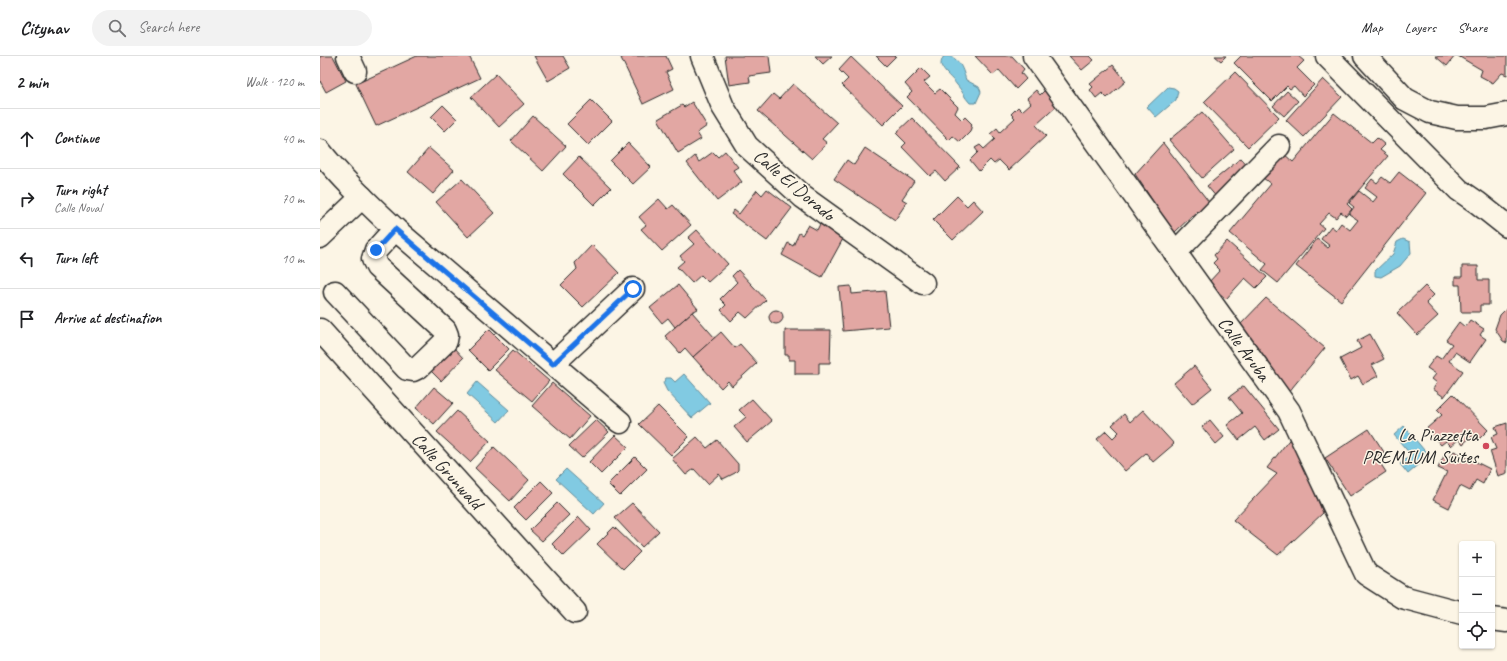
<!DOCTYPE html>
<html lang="en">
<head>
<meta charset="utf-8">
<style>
	body { margin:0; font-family:Caveat,sans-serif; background:#f2f2f2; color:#202124 }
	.controls { position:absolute; right:12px; bottom:12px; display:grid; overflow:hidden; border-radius:4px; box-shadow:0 1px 3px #0004 }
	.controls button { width:36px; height:36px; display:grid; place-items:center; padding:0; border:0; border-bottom:1px solid #e0e0e0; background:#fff; color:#202124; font:20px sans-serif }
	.stop { position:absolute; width:12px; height:12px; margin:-9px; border:3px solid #1a73e8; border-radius:50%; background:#fff }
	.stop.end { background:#1a73e8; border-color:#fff; box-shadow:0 1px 4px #0008 }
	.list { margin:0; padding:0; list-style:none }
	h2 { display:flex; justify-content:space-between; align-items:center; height:52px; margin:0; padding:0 16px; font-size:17px }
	h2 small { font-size:13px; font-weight:400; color:#757577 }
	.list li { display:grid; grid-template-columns:26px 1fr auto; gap:12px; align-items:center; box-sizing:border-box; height:60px; padding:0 16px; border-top:1px solid #e0e0e0 }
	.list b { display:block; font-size:15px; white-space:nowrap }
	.list p { margin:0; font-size:13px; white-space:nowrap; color:#757577 }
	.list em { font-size:13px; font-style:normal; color:#757577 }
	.icon { flex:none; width:22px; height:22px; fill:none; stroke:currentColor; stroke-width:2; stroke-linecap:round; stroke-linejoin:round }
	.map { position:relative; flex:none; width:1187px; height:605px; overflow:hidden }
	header { display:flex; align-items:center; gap:24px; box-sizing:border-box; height:56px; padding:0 20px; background:#fff; border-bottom:1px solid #e0e0e0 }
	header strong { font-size:19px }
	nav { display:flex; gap:22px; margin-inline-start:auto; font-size:14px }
	.search { width:280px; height:36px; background:#f2f2f2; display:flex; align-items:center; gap:10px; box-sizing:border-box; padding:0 14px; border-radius:22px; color:#757577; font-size:15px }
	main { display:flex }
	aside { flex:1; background:#fff }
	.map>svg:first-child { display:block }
	.water { fill:#81cae2; stroke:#5f8a99 }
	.building { fill:#e2a7a3; stroke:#2b2b2b }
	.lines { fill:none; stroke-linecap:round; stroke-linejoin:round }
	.minor-casing { stroke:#2b2b2b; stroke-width:25 }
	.minor { stroke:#fcf5e5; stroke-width:22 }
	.route { stroke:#1a73e8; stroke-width:5 }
	.poi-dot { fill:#d1495b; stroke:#fcf5e5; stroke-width:1.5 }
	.labels { text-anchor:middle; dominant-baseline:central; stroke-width:3; stroke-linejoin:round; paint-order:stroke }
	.street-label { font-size:19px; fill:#2b2b2b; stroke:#fcf5e5 }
	.poi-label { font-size:19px; fill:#2b2b2b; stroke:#fcf5e5; text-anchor:end }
</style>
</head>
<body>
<header>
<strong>Citynav</strong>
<div class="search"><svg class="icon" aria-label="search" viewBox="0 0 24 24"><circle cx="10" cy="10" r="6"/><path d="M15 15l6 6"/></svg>Search here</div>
<nav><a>Map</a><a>Layers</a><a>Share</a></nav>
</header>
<main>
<aside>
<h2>2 min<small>Walk · 120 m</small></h2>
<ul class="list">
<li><svg class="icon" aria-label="ahead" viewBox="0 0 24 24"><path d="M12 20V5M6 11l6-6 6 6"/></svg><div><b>Continue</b></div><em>40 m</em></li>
<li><svg class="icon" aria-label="right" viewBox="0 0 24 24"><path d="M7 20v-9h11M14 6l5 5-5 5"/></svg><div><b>Turn right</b><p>Calle Noval</p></div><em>70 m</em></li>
<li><svg class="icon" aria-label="left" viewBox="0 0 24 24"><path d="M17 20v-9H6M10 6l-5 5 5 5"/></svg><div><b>Turn left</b></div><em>10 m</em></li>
<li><svg class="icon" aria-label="arrive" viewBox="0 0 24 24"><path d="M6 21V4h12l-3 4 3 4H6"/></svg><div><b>Arrive at destination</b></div></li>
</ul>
</aside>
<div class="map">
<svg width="1187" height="605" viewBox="0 0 1187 605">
	<rect width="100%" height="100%" fill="#fcf5e5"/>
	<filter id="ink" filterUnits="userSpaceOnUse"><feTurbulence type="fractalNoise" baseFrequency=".025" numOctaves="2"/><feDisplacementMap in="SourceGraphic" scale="8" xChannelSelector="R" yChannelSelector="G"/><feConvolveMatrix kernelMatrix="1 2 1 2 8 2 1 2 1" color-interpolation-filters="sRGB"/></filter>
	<g filter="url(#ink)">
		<g class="water">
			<path d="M624,0C639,0 642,11 646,24L659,31L661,36L656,47H650C644,41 642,34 637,29C632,22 624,17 621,9C621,5 622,3 624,0Z"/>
			<polygon points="848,31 854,32 858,35 856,44 836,61 827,51"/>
			<polygon points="1083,183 1090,186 1091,197 1080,210 1061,221 1055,220 1055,215 1073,198 1077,186"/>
			<polygon points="364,318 390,347 372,362 347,335 343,327 346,322 351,322 355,326"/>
			<polygon points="157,326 189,354 178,366 147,338"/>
			<polygon points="1084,370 1109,400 1088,418 1080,408 1091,399 1074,379"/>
			<polygon points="246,413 284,447 274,458 236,423"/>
		</g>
		<g class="building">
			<polygon points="0,0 13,0 26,25 6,36 0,25"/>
			<polygon points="97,0 149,0 160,22 56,70 36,28"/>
			<polygon points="214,0 243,0 250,12 228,25"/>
			<polygon points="305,0 346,0 352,13 346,16 354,33 323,48 301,2"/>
			<polygon points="405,0 449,0 451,17 429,20 430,26 409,29"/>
			<polygon points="495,0 512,0 503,8"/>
			<polygon points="556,0 576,0 566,10"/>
			<polygon points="655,0 692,0 704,13 701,17 706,23 696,33 679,14 673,19"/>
			<polygon points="749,0 770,0 774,4 762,14"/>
			<polygon points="895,0 906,0 901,5"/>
			<polygon points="921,0 978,0 984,5 977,12 994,29 983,40 974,30 970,33 967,30 952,45 914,7"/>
			<polygon points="1115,0 1135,0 1127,10"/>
			<polygon points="1138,0 1187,0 1187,19 1182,17 1173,27 1160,20 1162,14"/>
			<polygon points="531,1 582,50 563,69 522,29 528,23 519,14"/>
			<polygon points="793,9 806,25 787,42 782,37 776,42 770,34 773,31 770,28"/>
			<polygon points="601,12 610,21 604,26 615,37 620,33 638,51 635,57 642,64 645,61 652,68 650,76 640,86 633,80 629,84 587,41 592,36 585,28"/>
			<polygon points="915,16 959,61 928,91 884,46"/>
			<polygon points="176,18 204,48 179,71 151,41"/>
			<polygon points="1003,23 1022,41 984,81 966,64"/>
			<polygon points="473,28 517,67 502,83 507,87 492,103 438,55 453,38 459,43"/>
			<polygon points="716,34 720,39 725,34 739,48 716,69 726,80 689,114 679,104 674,108 670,104 659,115 650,104 658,96 655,92 660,89 664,93 675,83 670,78 677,72 680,76 695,62 691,58 698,51 702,55 711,47 707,42"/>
			<polygon points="967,35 978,45 964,60 953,50"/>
			<polygon points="271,44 292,65 268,89 247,68"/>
			<polygon points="372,46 387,70 377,77 381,83 358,97 338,63 362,49 364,51"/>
			<polygon points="123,49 137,63 125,75 111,61"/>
			<polygon points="882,56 914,93 882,122 849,84"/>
			<polygon points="1014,57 1052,87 1057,82 1065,89 1060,94 1068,100 1027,148 1032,153 1026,160 1021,156 1016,162 1009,157 999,168 1004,172 958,227 942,214 947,208 910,177 951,128 943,122 963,97 973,106"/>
			<polygon points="213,60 246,90 223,115 191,85"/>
			<polygon points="592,62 640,111 625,125 616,115 610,120 582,91 586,87 576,77"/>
			<polygon points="308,87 331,111 313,128 290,105"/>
			<polygon points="843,87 892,150 881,160 877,155 854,177 815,118"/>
			<polygon points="109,92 134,114 113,138 88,116"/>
			<polygon points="545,92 594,125 582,143 587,146 575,164 514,123 527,104 534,109"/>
			<polygon points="405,95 418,111 413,114 422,126 397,145 367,107 375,100 379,106 393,96 398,101"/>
			<polygon points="259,101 291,132 274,149 243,118"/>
			<polygon points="921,102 932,114 898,143 887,130"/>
			<polygon points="1079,116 1106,137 1021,245 976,210 997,183 1008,192 1010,190 1001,183 1011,170 1016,174 1021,167 1030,174 1038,164 1029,158 1034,151 1029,147 1039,135 1053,146 1057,141 1045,132 1052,123 1057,127 1062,121 1070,127"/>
			<polygon points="142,123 174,157 148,181 116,146"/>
			<polygon points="447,133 472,152 447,185 411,158 414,154 419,158 437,134 442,139"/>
			<polygon points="637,140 647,150 653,144 663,155 633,184 613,164"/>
			<polygon points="339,143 348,153 353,149 371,169 342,195 321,173 326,169 319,161"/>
			<polygon points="500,168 524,181 502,221 462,199 468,187 473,190 479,177 482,179 488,169 497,174"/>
			<polygon points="377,174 408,208 388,226 381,219 372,227 357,211 364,205 360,200 374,188 368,182"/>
			<polygon points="907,185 947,221 936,232 925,222 906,243 888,227 900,214 893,207 897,203 894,199"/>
			<polygon points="272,189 299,217 263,251 241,229 257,213 255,207"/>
			<polygon points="1142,210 1158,210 1158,224 1169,224 1169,249 1160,249 1160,256 1141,256 1140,229 1135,229 1135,221 1142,221"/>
			<polygon points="418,214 446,244 427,262 420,256 411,265 401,254 406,249 400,243 417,226 412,220"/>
			<polygon points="358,229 378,253 372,256 355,271 348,262 342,267 330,252"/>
			<polygon points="531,230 532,238 565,235 569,271 523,275 519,231"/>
			<polygon points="1105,230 1114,239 1106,247 1118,260 1097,279 1077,257"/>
			<polygon points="946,242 1005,292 967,338 919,270"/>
			<polygon points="1187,252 1187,287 1183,285 1175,273 1180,259"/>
			<circle cx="456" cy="261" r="7"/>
			<polygon points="372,256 395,282 373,301 365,292 360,297 345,280"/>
			<polygon points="1150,264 1164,273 1160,279 1166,283 1150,306 1135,296 1129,305 1143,315 1124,341 1113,333 1117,327 1112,323 1116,318 1107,312 1116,300 1121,303 1132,288 1126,284 1139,266 1145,271"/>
			<polygon points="169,273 189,293 168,314 148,294"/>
			<polygon points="465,274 511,274 510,307 499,307 499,318 475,318 475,304 469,304 469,299 465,299"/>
			<polygon points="401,276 415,292 420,288 437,307 412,330 408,325 401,332 373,301"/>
			<polygon points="1050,278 1064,303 1052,309 1058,320 1043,328 1038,320 1031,324 1020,303 1041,292 1037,285"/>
			<polygon points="134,292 143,302 121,325 111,315"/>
			<polygon points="193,294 229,325 212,345 175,314"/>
			<polygon points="874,310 892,332 872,348 854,327"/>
			<polygon points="232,327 270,360 250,383 212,350"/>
			<polygon points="924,330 959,373 945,384 935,371 919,384 907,369 922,357 909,341"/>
			<polygon points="114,331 133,347 114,368 96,352"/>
			<polygon points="1133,338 1168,374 1157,385 1152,380 1143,388 1139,383 1131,390 1126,385 1121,389 1106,373 1122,359 1117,354"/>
			<polygon points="432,343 452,365 427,386 414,371 426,361 419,354"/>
			<polygon points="338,350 369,381 351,399 319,368"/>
			<polygon points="823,354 854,388 833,406 826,397 805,415 777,383 786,375 793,382 799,376 792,369 804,358 810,366"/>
			<polygon points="137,355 170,385 150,406 117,376"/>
			<polygon points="276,364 289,376 262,402 249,390"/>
			<polygon points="890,364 904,381 896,388 882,371"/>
			<polygon points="1187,367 1187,417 1178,420 1170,395 1176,393 1171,381 1178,378 1175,371"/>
			<polygon points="1049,373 1064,396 1056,401 1066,416 1030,440 1005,402"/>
			<polygon points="295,379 308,391 281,418 269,406"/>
			<polygon points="972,380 1003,457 958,499 913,464 957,418 947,412"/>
			<polygon points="377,381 387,392 397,384 418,408 418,414 415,417 403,423 399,418 388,428 374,413 366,419 352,403"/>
			<polygon points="174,391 209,424 190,445 155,412"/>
			<polygon points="1134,395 1170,413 1163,428 1156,424 1150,435 1140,430 1129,452 1113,444 1127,416 1118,412 1124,400 1129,403"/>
			<polygon points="315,401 327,413 300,440 288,428"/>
			<polygon points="221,425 233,437 206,464 194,452"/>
			<polygon points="237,447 249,459 222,485 210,474"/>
			<polygon points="312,447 339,475 322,491 295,462"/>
			<polygon points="259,461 271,474 244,500 232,488"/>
			<polygon points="294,471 320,496 303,513 277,488"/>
		</g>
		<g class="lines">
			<g class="minor-casing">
				<g id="minor">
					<polyline points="28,0 35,15"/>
					<polyline points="382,0 403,51 427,90 483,141 603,227"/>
					<polyline points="714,0 969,355 1046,518 1082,541 1142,557"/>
					<polyline points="1007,0 1139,134 1158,147 1187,170"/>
					<polyline points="1045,0 1085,43 1110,56 1137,62 1166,62 1187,58"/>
					<path d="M0,95C22,123 49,148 75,173L300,366"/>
					<polyline points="0,181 42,141"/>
					<polyline points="855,197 959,90"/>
					<polyline points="15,236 87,313 93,314 99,311 126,285 127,279 125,274 57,211 53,203 56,194 75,173"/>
					<polyline points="0,274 255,556"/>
					<polyline points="233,308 313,233"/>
					<polyline points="1172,563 1187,565"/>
				</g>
			</g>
			<use href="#minor" class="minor"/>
		</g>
	</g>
	<g class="lines" filter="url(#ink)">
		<polyline class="route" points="56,194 75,173 233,308 313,233"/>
	</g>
	<circle class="poi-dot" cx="1166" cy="390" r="4"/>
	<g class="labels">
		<g class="street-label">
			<text transform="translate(474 129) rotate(40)">Calle El Dorado</text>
			<text transform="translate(924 293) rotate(54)">Calle Aruba</text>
			<text transform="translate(127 415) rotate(48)">Calle Grunwald</text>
		</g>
		<g class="poi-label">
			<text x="1158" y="379">La Piazzetta<tspan x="1158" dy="22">PREMIUM Suites</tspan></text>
		</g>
	</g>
</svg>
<div class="controls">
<button>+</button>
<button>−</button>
<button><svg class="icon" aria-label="locate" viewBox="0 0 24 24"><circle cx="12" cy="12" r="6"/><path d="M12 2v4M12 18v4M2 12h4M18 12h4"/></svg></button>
</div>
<div class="stop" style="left:313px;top:233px"></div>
<div class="stop end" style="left:56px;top:194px"></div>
</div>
</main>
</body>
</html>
